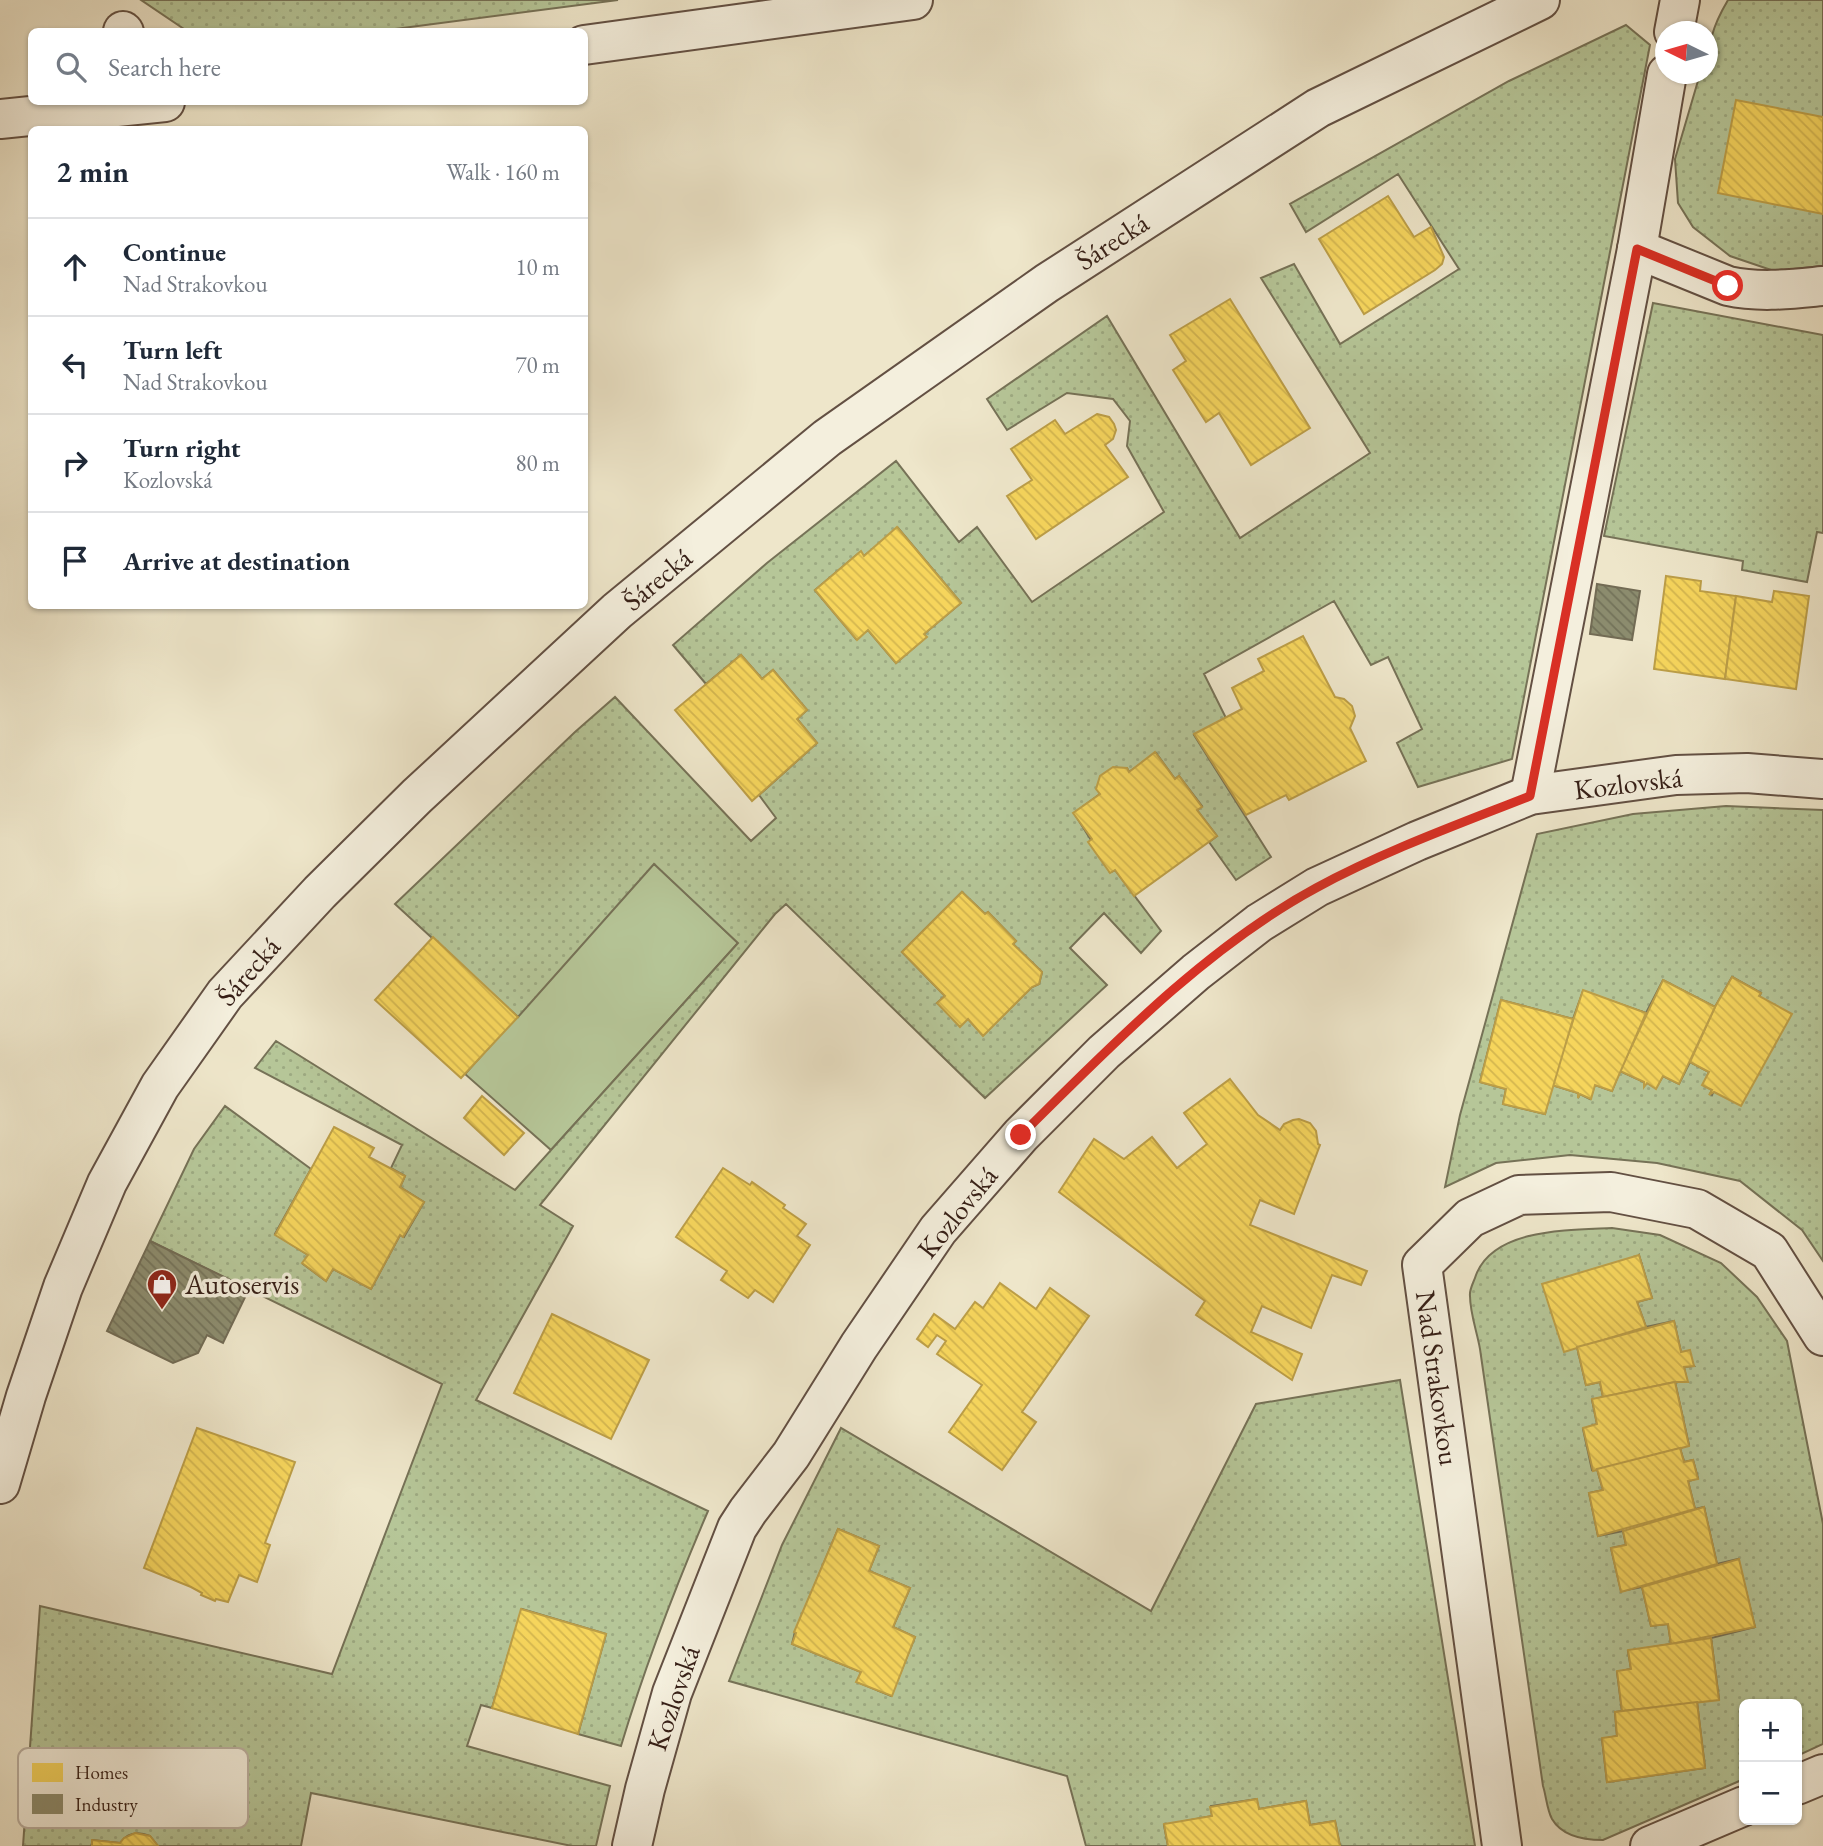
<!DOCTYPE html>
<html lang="en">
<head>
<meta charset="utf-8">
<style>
	body { margin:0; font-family:"EB Garamond",serif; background:#f2f2f3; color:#1f2937 }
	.controls { position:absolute; right:21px; bottom:21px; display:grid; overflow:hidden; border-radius:10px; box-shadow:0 2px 5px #0004 }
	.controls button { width:63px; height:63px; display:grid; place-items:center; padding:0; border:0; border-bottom:2px solid #e0e1e3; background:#fff; color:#1f2937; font:35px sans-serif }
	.compass { position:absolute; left:1655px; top:21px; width:63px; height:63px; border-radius:50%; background:#fff; box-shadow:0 2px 5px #0004; rotate:275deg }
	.stop { position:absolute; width:21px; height:21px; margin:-16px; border:5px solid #d93025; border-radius:50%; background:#fff }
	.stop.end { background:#d93025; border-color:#fff; box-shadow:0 2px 7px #0008 }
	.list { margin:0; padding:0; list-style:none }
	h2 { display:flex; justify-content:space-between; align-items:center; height:91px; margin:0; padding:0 28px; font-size:30px }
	h2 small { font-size:23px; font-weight:400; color:#747a83 }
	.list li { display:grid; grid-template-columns:46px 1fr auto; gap:21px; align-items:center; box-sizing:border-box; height:98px; padding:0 28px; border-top:2px solid #e0e1e3 }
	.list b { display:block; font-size:26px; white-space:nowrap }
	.list p { margin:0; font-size:23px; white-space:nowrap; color:#747a83 }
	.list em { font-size:23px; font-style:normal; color:#747a83 }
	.icon { flex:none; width:38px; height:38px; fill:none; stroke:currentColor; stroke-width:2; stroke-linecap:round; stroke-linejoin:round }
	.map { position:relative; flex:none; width:1823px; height:1846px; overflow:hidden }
	.search { position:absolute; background:#fff; box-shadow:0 2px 5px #0004; left:28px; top:28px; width:560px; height:77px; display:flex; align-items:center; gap:18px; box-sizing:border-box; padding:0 24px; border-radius:10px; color:#747a83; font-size:26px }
	.panel { position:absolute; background:#fff; box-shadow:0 2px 5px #0004; left:28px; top:126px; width:560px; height:483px; border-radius:10px }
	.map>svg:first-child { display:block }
	.grass { fill:#b6c698; stroke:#767257; stroke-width:2 }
	.park { fill:url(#park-dots); stroke:#767257; stroke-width:2; fill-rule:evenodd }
	.homes { fill:url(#homes-back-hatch); stroke:#bc9e47; stroke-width:2 }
	.industry { fill:url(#industry-back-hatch); stroke:#726b54; stroke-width:2 }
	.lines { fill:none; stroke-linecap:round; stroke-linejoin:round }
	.minor-casing { stroke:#635043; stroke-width:42 }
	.tertiary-casing { stroke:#635043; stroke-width:42 }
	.minor { stroke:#f4efdd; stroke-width:38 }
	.tertiary { stroke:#f4efdd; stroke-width:38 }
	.route { stroke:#d93025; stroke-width:9 }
	.labels { text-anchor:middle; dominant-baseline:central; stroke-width:7; stroke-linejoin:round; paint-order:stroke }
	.street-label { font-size:28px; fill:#351e16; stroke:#f4efdd }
	.poi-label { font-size:28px; fill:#351e16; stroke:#f4efdd; text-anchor:start }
	.key { fill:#f4efdd; stroke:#bbb0a1; stroke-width:2 }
	.key-label { font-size:19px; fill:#351e16 }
</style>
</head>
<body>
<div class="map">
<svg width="1823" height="1846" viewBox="0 0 1823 1846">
	<defs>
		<pattern id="park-dots" width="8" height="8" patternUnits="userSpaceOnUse" patternTransform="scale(1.75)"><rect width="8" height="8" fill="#b6c698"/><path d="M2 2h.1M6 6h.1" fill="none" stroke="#9daa82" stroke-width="1.8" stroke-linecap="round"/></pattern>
		<pattern id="homes-back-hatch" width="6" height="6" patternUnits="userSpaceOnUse" patternTransform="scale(1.75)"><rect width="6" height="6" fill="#f6d55c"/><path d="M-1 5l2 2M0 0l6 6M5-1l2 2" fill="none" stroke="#d4b64f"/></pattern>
		<pattern id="industry-back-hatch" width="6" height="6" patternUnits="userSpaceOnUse" patternTransform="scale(1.75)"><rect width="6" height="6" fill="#8c8c6e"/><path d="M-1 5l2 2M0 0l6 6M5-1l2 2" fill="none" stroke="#737259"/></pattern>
	</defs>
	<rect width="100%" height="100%" fill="#eee6ca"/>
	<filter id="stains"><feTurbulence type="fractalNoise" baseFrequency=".00286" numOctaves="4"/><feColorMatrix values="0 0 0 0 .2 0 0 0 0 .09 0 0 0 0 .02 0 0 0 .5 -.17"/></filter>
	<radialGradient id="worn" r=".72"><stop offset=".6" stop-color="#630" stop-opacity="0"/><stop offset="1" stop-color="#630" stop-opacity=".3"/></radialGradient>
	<polygon class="grass" points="654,863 738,943 551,1150 465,1074"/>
	<g class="park">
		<polygon points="141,0 618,0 372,32 187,31"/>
		<path d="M1728,0H1823V266L1774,271L1730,256L1693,227L1678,203L1675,159L1700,74H1708C1708,43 1712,27 1728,0Z"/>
		<path d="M1626,25L1650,45L1512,759L1418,787L1397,743L1422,729L1388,657L1371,665L1334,601L1204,674L1226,718L1194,735L1271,857L1236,880L1209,842L1217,836L1197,810L1202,806L1179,776L1175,779L1156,753L1129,772L1127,768C1109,767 1102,772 1097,789L1100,794L1074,813L1111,872L1115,870L1161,931L1141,953L1104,913L1070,948L1107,985L985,1098L786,904L775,914L540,1205L573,1226L476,1400L708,1511C675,1588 645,1666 621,1746L578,1734L606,1634L522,1609L492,1708L481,1705L467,1746L610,1786L596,1846H572L311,1793L301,1846H158L150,1836C138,1831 128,1832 120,1843L93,1840L91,1846H23L40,1606L332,1674L442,1384L150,1241L194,1149L225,1106L311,1169L275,1234L308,1255L303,1264L326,1281L333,1269L371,1289L400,1235L404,1237L424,1202L400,1187L405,1176L391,1168L402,1145L255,1068L276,1041L515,1190L738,943L654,864L518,1017L395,904L575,732L615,697L751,841L776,818L759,795L817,743L797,719L807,710L773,670L762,679L741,655L706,684L673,645L767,563L896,461L959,542L977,527L1032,602L1164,512L1127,446L1130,421L1113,399L1067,393L1007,430L987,399L1107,316L1240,538L1370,453L1261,278L1294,264L1340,344L1459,269L1398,174L1306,232L1290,204L1509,81ZM898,528L961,603L924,634L926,637L896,663L868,630L856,639L815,590L860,552L864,556ZM962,892L985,914L988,912L1016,941L1013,944L1042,972L1039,984L1032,987L983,1035L968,1019L937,1003L945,996L902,952Z"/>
		<polygon points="1653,303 1823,335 1823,533 1817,532 1807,582 1742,570 1743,561 1604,536"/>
		<path d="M1726,806L1823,810V1261L1802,1230L1740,1181L1657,1163L1570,1155L1496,1163L1445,1187L1460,1115L1537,834L1633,814ZM1732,977L1761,993L1712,1095L1710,1094L1712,1090L1703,1085L1709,1072L1690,1062L1679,1084L1663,1076L1656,1088L1647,1083L1644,1086V1082L1620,1071L1612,1091L1595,1085L1590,1099L1580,1094L1578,1098V1093L1552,1085L1545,1114L1503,1104L1506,1089L1480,1082L1501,1000L1573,1019L1583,991L1646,1013L1663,980L1715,1007Z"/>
		<path d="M1612,1228L1660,1235L1721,1263L1757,1297L1787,1341L1823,1524V1744L1797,1756V1704H1744V1779L1603,1840C1585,1840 1562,1836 1552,1819C1547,1810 1546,1795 1543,1786L1480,1349C1477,1332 1470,1313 1470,1296C1469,1289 1474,1282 1476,1275C1494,1228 1570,1230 1612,1228ZM1639,1255L1652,1298L1637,1302L1646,1327L1674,1321L1681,1352L1694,1366L1684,1367L1687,1382H1675L1689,1445L1680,1448L1684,1462L1693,1460L1698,1478L1688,1481L1695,1509L1704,1507L1717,1564L1738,1559L1755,1627L1711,1638L1719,1699L1697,1702L1705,1768L1607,1782L1602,1739L1617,1736L1615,1712L1622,1711L1617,1672L1631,1669L1628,1651L1671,1644L1668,1624L1651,1626L1642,1587L1621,1591L1611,1548L1626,1545L1623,1531L1598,1536L1589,1493L1603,1490L1597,1469L1592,1470L1583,1429L1597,1424L1592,1400L1603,1397L1600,1382L1586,1385L1577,1347Z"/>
		<path d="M1400,1380L1475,1846H1340L1335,1821L1310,1825L1306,1801L1259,1809L1256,1799L1211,1806L1212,1816L1164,1825L1168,1846H1086L1067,1776L729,1681L782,1545L841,1428L1151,1611L1256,1404ZM838,1529L879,1546L869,1571L910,1588L893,1627L915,1637L891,1696L857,1682L861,1672L792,1644L795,1632Z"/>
	</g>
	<g class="homes">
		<polygon points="1736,100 1823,117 1823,214 1718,193"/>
		<polygon points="1388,196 1414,237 1431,227 1444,257 1442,264 1435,270 1364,314 1319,239"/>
		<polygon points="1230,299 1310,428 1251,465 1219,413 1206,422 1173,370 1186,361 1170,335"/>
		<polygon points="1097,414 1109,417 1114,424 1116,430 1113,439 1105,445 1128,477 1036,539 1007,496 1032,480 1011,449 1055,420 1065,434"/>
		<polygon points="897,527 961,603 924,634 927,637 896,663 868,630 857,640 815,590 861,551 864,556"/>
		<polygon points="1666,576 1701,581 1700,591 1736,596 1725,679 1654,669"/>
		<polygon points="1774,591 1809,596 1796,689 1725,679 1736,596 1772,602"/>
		<polygon points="1303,636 1335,697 1344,699 1352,706 1355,716 1350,728 1366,761 1289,800 1286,795 1246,815 1194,734 1242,709 1232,688 1264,671 1258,659"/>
		<polygon points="741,655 762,679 773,670 807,710 797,719 817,743 752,801 675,710"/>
		<polygon points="1155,752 1175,779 1179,776 1202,807 1197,810 1217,836 1134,896 1115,870 1110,873 1088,842 1092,839 1073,813 1100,794 1096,789 1100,776 1113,767 1127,768 1129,772"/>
		<polygon points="962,892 985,914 988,912 1016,941 1013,944 1042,972 1039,984 1032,987 983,1036 968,1019 960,1027 937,1003 945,996 902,952"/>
		<polygon points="433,937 518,1017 461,1078 375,1000"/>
		<polygon points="1732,977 1761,993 1759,996 1792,1014 1741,1106 1714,1092 1709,1095 1712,1090 1702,1085 1709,1072 1690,1062 1715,1007"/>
		<polygon points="1663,980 1715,1007 1679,1084 1663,1076 1656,1089 1647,1083 1644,1087 1644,1082 1620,1071"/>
		<polygon points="1583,990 1646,1013 1612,1091 1595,1085 1591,1099 1580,1094 1578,1098 1578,1093 1552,1085"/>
		<polygon points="1501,1000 1573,1019 1545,1114 1503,1104 1506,1089 1480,1082"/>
		<polygon points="1230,1079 1258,1115 1280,1130 1284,1124 1293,1120 1299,1119 1310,1123 1316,1131 1318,1144 1320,1145 1294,1214 1260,1200 1250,1225 1367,1271 1361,1285 1332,1275 1311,1328 1262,1306 1251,1332 1302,1354 1292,1380 1196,1315 1205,1301 1059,1192 1094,1139 1124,1159 1152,1137 1177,1168 1207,1144 1184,1113"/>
		<polygon points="482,1096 524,1133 504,1155 464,1118"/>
		<polygon points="334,1127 374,1148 369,1157 405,1176 400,1187 424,1202 403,1237 400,1235 371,1289 333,1269 326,1281 302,1263 308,1255 275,1235"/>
		<polygon points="723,1168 750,1185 752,1182 785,1205 783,1208 806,1224 797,1236 810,1245 773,1302 755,1290 748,1298 721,1280 727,1271 676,1237"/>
		<polygon points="1639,1255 1652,1298 1637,1302 1646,1327 1564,1352 1542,1284"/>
		<polygon points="1000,1283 1036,1309 1050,1288 1089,1316 1022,1412 1036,1422 1002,1470 949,1432 982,1385 937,1354 946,1341 937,1335 928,1347 917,1339 934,1314 955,1329 975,1302 983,1308"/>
		<polygon points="552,1314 649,1360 611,1439 514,1393"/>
		<polygon points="1674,1321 1681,1352 1690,1350 1694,1366 1684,1367 1688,1382 1675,1382 1603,1397 1600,1382 1586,1385 1577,1347"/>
		<polygon points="1675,1382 1689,1446 1593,1471 1583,1428 1597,1424 1592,1399"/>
		<polygon points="197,1428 295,1462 265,1543 270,1545 257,1582 239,1575 228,1602 216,1599 215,1601 201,1595 202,1593 191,1587 144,1568"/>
		<polygon points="1680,1448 1684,1462 1693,1460 1698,1479 1688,1481 1695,1509 1598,1536 1589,1493 1603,1490 1597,1469"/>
		<polygon points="1704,1507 1717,1564 1621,1592 1611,1548 1626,1545 1623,1531"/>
		<polygon points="838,1529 879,1546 869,1571 910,1588 893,1627 915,1637 892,1696 856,1682 861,1672 792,1644 796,1633 794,1632"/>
		<polygon points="1739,1559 1755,1627 1671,1644 1668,1624 1651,1626 1642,1587"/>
		<polygon points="521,1609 606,1634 578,1734 492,1708"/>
		<polygon points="1711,1638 1719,1700 1622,1711 1617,1671 1631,1669 1628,1650"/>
		<polygon points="1697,1702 1705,1768 1607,1782 1602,1738 1617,1736 1615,1712"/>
		<polygon points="1257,1799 1259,1809 1306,1801 1310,1825 1335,1821 1340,1846 1168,1846 1164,1824 1212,1816 1210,1807"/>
		<polygon points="135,1833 150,1836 158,1846 92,1846 92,1840 120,1843 124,1838"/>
	</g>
	<g class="industry">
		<polygon points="1597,584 1640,591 1632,640 1590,634"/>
		<polygon points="150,1241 249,1289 223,1343 207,1335 198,1353 173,1363 107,1331"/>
	</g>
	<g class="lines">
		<g class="minor-casing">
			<g id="minor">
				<polyline points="123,31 124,32"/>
				<polyline points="1674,32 1680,0"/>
				<polyline points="584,45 913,0"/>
				<polyline points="0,119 165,102"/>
				<path d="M1637,249L1728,286C1760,293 1791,289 1823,286"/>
				<polyline points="1530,795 1637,249 1667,74"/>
				<polyline points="1797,1785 1823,1774"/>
				<polyline points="632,1846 645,1789 672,1693 737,1528 748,1511 791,1455 859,1346 938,1230 1021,1135 1104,1052 1196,972 1259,923 1317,887 1417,841 1530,795 1676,775 1747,773 1823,779"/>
				<polyline points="1502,1846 1422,1265 1470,1218 1519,1195 1611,1192 1697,1209 1769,1251 1823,1336"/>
				<polyline points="1650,1846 1744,1806"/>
			</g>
		</g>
		<g class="tertiary-casing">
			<polyline id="tertiary" points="0,1484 26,1396 63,1287 107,1183 160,1086 225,994 320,892 417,796 617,611 827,438 1047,283 1318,108 1540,0"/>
		</g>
		<use href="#minor" class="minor"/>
		<use href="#tertiary" class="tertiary"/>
	</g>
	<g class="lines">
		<path class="route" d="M1021,1135C1110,1047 1205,948 1316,888C1384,851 1459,824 1530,796L1637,249L1728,286"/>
	</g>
	<defs>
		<g id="shop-pin" transform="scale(1.575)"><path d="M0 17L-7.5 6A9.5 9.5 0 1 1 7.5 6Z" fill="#8f2418" stroke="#f4efdd"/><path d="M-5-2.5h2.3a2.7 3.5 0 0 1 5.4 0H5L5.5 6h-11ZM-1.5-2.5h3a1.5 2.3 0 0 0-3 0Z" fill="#fff"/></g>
	</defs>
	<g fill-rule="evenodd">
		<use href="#shop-pin" x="162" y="1284"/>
	</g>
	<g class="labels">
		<g class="street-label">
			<text transform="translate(1112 241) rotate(-33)">Šárecká</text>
			<text transform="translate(657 579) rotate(-40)">Šárecká</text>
			<text transform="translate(1628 783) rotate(-7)">Kozlovská</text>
			<text transform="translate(248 971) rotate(-49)">Šárecká</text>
			<text transform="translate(957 1212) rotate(-51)">Kozlovská</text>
			<text transform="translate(1438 1378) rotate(82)">Nad Strakovkou</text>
			<text transform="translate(673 1698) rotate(-71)">Kozlovská</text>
		</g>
		<g class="poi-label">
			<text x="185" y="1284">Autoservis</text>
		</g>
	</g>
	<rect x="18" y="1748" width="230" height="80" rx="10" class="key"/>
	<rect x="32" y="1763" width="31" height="19" fill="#f6d55c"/>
	<rect x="32" y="1794" width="31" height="20" fill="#8c8c6e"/>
	<g class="key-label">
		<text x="75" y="1779">Homes</text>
		<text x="75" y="1811">Industry</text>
	</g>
	<rect width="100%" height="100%" filter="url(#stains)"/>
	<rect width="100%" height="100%" fill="url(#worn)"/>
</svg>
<div class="controls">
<button>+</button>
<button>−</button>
</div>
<svg class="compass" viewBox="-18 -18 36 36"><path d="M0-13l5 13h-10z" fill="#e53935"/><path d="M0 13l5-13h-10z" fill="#747a83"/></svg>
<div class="stop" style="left:1728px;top:286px"></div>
<div class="stop end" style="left:1021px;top:1135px"></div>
<div class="search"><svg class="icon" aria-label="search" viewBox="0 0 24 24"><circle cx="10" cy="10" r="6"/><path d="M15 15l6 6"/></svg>Search here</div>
<section class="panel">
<h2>2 min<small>Walk · 160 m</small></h2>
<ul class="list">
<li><svg class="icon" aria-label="ahead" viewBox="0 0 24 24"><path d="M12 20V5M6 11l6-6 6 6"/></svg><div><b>Continue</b><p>Nad Strakovkou</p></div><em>10 m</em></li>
<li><svg class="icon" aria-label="left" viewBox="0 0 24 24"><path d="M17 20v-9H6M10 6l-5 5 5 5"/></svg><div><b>Turn left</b><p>Nad Strakovkou</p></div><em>70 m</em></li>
<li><svg class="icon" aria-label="right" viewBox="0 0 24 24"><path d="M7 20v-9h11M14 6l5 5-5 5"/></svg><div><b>Turn right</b><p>Kozlovská</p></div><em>80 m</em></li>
<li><svg class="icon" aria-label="arrive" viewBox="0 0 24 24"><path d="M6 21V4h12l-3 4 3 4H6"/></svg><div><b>Arrive at destination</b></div></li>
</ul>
</section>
</div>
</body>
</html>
